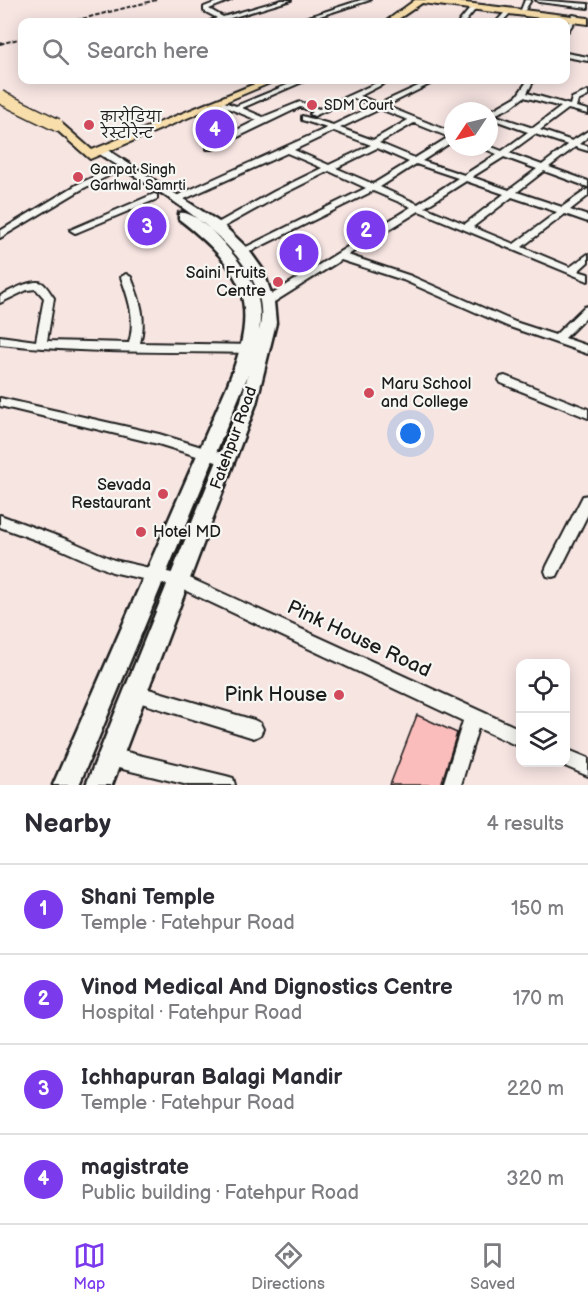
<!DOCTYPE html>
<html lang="en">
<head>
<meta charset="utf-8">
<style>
	body { margin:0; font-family:"Balsamiq Sans","Playpen Sans Deva",sans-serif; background:#f2f2f3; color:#2b2b33 }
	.controls { position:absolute; right:18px; bottom:18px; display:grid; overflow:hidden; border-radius:12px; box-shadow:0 3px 15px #0003 }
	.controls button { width:54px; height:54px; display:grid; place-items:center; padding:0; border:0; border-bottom:2px solid #e1e1e2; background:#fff; color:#2b2b33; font:30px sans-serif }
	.compass { position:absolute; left:444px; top:102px; width:54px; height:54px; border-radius:50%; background:#fff; box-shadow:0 3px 15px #0003; rotate:235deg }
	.you { position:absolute; left:411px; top:434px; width:21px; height:21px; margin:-15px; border:4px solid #fff; border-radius:50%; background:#1a73e8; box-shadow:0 0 0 9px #1a73e833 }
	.badge { display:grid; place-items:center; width:39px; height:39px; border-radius:50%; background:#7c3aed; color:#fff; font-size:20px; font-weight:700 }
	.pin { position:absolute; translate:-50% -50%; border:3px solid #fff; box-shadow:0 2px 6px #0006 }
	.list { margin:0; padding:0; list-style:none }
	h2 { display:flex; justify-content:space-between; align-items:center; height:78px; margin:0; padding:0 24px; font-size:26px }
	h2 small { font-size:20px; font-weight:400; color:#7c7c81 }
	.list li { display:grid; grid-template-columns:39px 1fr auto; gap:18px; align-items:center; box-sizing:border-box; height:90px; padding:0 24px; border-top:2px solid #e1e1e2 }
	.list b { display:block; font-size:22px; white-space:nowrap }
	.list p { margin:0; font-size:20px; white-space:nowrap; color:#7c7c81 }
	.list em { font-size:20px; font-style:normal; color:#7c7c81 }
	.icon { flex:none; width:33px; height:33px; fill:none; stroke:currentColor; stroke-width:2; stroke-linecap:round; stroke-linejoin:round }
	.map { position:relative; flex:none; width:588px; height:785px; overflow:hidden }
	.search { position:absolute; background:#fff; box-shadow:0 3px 15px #0003; left:18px; right:18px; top:18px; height:66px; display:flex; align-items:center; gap:15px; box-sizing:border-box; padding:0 21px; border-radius:12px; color:#7c7c81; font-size:22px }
	.sheet { height:438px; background:#fff }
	nav { display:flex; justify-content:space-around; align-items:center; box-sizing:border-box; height:84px; border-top:2px solid #e1e1e2; background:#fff; font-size:16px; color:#7c7c81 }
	nav a { display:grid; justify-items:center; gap:3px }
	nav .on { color:#7c3aed }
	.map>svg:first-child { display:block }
	.building { fill:#fabdbb; stroke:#1c1c1c; stroke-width:1.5 }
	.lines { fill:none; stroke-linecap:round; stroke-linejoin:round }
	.street-casing { stroke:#1c1c1c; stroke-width:4 }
	.secondary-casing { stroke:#1c1c1c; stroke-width:5 }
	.primary-casing { stroke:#1c1c1c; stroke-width:4 }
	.street { fill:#f6f6f2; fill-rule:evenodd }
	.secondary { fill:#f6f6f2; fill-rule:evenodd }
	.primary { fill:#f8deab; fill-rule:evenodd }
	.rail { stroke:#1c1c1c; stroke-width:2; stroke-dasharray:4.5 2; stroke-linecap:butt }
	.primary-bridge-casing { stroke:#1c1c1c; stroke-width:15; stroke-linecap:butt }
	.primary-bridge { stroke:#f8deab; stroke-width:12 }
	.poi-dot { fill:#d1495b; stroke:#f6f6f2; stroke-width:2 }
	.labels { text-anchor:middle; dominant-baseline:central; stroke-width:4.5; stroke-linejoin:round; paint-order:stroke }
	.far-poi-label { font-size:14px; fill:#1c1c1c; stroke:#f6f6f2; text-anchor:start }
	.poi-label { font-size:16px; fill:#1c1c1c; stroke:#f6f6f2; text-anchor:end }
	.street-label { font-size:16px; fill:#1c1c1c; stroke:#f6f6f2 }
	.near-street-label { font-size:20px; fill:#1c1c1c; stroke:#f6f6f2 }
	.near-poi-label { font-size:20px; fill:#1c1c1c; stroke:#f6f6f2; text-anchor:end }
</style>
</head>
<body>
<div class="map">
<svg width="588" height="785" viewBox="0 0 588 785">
	<rect width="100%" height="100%" fill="#f7e5e2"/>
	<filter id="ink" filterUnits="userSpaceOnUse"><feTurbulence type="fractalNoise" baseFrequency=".0167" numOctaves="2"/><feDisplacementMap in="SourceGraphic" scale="12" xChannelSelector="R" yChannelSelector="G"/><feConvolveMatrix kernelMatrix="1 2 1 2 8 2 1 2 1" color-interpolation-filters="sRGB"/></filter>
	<g filter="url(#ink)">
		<polygon class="building" points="417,715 457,733 441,785 390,785"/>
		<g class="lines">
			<g class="street-casing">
				<g id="street">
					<polygon points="222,0 231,0 209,9 223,17 282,0 291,0 224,20 208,22 217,18 204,11 204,7"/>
					<polygon points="361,0 370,0 301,22 293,22"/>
					<polygon points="525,0 531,0 525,10 521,10"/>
					<polygon points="536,0 588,4 588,8 539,2"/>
					<polygon points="473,5 478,6 465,22 459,22"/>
					<polygon points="507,10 512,11 502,22 496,22"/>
					<polygon points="573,15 578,16 568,31 566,32 566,26"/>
					<polygon points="566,53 588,57 588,61 566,57"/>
					<path d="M299,80H307L242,108L263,117L300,102L319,109L383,80H391L360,96L379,104L431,80H438L386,106L453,133V141L422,161L464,175L497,154L480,147L489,146L502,151L528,132L489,118V112L517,96L528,80H534L527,93L570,105L572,98L588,91V96L578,101L576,107L588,110V114L568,109L540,130L572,141L588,131V137L579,144L588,146V151L575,147L549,167L588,181V187L544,171L517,192L562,207L588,189V196L570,210L588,216V222L565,214L522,247L570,267L588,254V262L578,271L588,274V281L419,211L348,255L411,276L515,322L555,335L584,307L588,306V315L565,338L588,346V354L507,326L403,280L341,260L271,304H263L262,302L263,300L411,207L373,191L243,255L238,252L240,250L366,188L329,171L281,195L220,229H214V225L275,191L322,168L287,153L180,201H174V197L327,128L302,120V116L333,125L373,106L354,98L314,116L310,114L313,112L300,107L213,149H207V145L257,120L218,104V100L236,106ZM524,97L561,107L533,128L494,115L511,107ZM380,109L408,120L373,140L340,128ZM414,123L449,137L415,158L379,143ZM334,131L371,145L329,165L294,150ZM535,134L568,145L542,165L509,153ZM377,148L409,162L373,184L336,168ZM504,157L537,169L509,190L472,177ZM416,164L458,178L418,204L380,187ZM466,181L504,194L465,224L425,207ZM512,197L557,212L514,244L473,227Z"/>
					<polygon points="111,169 118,171 84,188 0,238 0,231 78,184"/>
					<polygon points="154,194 157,195 157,199 78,232 75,233 70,230"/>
					<path d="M126,274L131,277C140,300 147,319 140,343L254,345L260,349L254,353C170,351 84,354 0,344V336L36,341L44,298L36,289L27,290L0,303V296C8,292 33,278 42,283C46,285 51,294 54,298L47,341L129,343C136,319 129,300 121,277Z"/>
					<polygon points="505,376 588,409 588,418 501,383 499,380 501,377"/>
					<polygon points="0,398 159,434 231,456 233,460 231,464 226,465 158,444 0,406"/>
					<polygon points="588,495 588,514 557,576 552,577 547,576 545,571 547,566 583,496"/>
					<polygon points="0,515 68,540 114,560 185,576 520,729 520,747 478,728 461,785 443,785 463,721 178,587 112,572 58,548 0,527"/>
					<polygon points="135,685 254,720 260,723 263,729 260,735 254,738 135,701 129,699 127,693 129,687"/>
					<polygon points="110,748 226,776 233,778 235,785 188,785 110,766 104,763 101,757 104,751"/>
					<polygon points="566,749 588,758 588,776 560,764 559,762 566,762"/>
				</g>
			</g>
			<g class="secondary-casing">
				<path id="secondary" d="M98,149H106L222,224L248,249L263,270L274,302L276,323L256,404L112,785H86L240,404L248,375L79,785H53L228,384C260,304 246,271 179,219V213C201,208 248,270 255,289C260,303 261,317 259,331C280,253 151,188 98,153Z"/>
			</g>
			<g class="primary-casing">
				<g id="primary">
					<polygon points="415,0 441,0 588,18 588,24 422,3 394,22 385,22"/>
					<polygon points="264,80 277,80 90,159 51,125 61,123 92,150"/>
				</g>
			</g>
			<use href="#street" class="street"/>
			<use href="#secondary" class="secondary"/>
			<use href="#primary" class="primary"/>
			<g class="rail">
				<polyline points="70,22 156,0"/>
				<polyline points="0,44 22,38"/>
			</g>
			<g class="primary-bridge-casing">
				<polyline id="primary-bridge" points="0,97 57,125"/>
			</g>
			<use href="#primary-bridge" class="primary-bridge"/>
		</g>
	</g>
	<g class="poi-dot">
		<circle cx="312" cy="105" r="6"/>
		<circle cx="89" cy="125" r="6"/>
		<circle cx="78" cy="177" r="6"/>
		<circle cx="278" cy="282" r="6"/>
		<circle cx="369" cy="393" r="6"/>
		<circle cx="163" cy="494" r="6"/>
		<circle cx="141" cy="532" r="6"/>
		<circle cx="339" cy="695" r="6"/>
	</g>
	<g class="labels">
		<g class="far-poi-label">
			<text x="324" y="105">SDM Court</text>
			<text x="101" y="117">कारोडिया<tspan x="101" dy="16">रेस्टोरेन्ट</tspan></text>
			<text x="90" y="169">Ganpat Singh<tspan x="90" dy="16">Garhwal Samrti</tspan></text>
		</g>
		<g class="poi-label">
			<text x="266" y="273">Saini Fruits<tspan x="266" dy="18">Centre</tspan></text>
			<text x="381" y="384" text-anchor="start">Maru School<tspan x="381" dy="18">and College</tspan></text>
			<text x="151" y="485">Sevada<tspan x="151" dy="18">Restaurant</tspan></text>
			<text x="153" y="532" text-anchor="start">Hotel MD</text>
		</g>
		<g class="street-label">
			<text transform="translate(234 438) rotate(-70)">Fatehpur Road</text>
		</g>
		<g class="near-street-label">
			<text transform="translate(359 639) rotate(25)">Pink House Road</text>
		</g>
		<g class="near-poi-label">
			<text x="327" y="695">Pink House</text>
		</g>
	</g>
</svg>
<div class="controls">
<button><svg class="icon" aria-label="locate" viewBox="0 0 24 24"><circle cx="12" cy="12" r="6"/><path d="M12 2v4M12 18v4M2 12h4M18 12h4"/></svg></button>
<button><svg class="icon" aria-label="layers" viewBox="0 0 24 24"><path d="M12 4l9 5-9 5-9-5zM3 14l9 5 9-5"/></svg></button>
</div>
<svg class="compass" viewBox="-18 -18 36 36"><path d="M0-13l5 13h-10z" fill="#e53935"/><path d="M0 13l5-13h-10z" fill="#7c7c81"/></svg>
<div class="you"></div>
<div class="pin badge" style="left:299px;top:253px">1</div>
<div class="pin badge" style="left:366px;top:230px">2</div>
<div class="pin badge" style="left:147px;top:226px">3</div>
<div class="pin badge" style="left:215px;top:129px">4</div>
<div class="search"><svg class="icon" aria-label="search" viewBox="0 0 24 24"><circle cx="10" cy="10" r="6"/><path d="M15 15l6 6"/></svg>Search here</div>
</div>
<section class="sheet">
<h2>Nearby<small>4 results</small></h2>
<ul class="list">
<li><span class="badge">1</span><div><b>Shani Temple</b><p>Temple · Fatehpur Road</p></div><em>150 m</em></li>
<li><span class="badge">2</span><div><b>Vinod Medical And Dignostics Centre</b><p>Hospital · Fatehpur Road</p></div><em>170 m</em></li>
<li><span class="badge">3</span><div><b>Ichhapuran Balagi Mandir</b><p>Temple · Fatehpur Road</p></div><em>220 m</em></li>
<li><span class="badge">4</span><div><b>magistrate</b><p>Public building · Fatehpur Road</p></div><em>320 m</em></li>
</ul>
</section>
<nav>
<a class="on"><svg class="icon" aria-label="map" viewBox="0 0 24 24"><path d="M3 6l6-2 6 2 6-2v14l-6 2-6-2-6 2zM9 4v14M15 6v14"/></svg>Map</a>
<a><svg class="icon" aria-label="directions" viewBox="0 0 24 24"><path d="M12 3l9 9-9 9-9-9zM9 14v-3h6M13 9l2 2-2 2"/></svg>Directions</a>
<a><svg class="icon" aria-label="saved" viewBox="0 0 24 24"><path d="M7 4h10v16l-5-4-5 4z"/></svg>Saved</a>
</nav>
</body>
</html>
